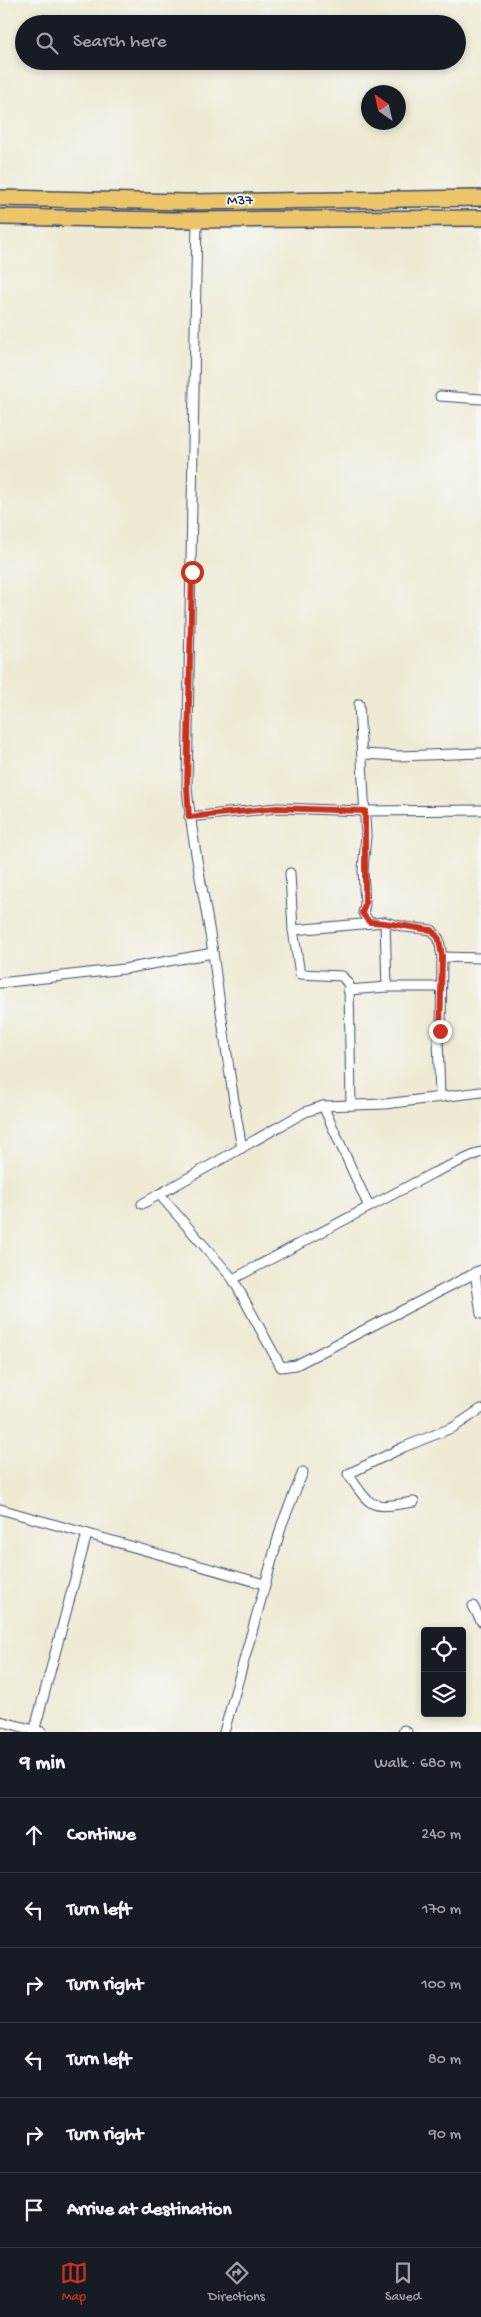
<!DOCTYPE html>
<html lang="en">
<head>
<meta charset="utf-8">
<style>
	body { margin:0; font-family:"Gochi Hand",sans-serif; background:#242831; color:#f1f3f6 }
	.controls { position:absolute; right:15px; bottom:15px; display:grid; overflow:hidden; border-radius:5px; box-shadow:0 2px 8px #0003 }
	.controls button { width:45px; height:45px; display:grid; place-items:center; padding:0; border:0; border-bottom:1px solid #363941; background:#171b24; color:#f1f3f6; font:25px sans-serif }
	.compass { position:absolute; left:361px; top:85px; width:45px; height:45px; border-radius:50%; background:#171b24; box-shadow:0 2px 8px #0003; rotate:326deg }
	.stop { position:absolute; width:15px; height:15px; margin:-11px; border:4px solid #c8321e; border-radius:50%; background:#fff }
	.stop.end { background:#c8321e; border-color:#fff; box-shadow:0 1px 5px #0008 }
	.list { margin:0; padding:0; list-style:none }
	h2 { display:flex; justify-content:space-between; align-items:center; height:65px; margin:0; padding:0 20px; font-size:21px }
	h2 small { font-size:16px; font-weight:400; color:#9ea1a6 }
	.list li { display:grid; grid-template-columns:32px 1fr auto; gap:15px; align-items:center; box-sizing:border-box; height:75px; padding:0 20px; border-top:1px solid #363941 }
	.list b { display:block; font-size:19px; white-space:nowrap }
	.list em { font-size:16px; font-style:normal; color:#9ea1a6 }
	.icon { flex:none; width:28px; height:28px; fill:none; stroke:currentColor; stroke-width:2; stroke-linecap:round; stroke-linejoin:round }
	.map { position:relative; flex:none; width:481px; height:1732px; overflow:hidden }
	.search { position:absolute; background:#171b24; box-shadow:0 2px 8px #0003; left:15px; right:15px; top:15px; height:55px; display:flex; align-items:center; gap:12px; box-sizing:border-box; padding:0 18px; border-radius:28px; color:#9ea1a6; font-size:19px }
	.sheet { height:515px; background:#171b24 }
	nav { display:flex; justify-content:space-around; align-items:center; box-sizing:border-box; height:70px; border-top:1px solid #363941; background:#171b24; font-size:14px; color:#9ea1a6 }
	nav a { display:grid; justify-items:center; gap:2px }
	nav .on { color:#c8321e }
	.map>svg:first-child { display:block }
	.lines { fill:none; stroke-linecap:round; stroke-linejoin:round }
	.street-casing { stroke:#3b4b70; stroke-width:11 }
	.highway-casing { stroke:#3b4b70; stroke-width:18 }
	.street { stroke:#fff; stroke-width:9 }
	.highway { stroke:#edc569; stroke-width:15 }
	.route { stroke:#c8321e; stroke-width:6 }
	.labels { text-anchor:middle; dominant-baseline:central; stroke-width:4; stroke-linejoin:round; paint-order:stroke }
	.street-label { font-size:15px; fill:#1b2f5e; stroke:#f6f6f2 }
</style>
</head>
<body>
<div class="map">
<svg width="481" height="1732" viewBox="0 0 481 1732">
	<rect width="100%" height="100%" fill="#f6f6f2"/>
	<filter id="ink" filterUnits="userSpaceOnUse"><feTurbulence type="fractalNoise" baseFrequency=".02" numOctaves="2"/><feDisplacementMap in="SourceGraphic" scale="10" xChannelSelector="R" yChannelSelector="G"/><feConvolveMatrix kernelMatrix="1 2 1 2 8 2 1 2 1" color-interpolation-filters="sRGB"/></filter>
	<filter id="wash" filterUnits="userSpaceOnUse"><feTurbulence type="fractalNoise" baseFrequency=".0096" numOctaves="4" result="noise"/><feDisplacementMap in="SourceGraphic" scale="20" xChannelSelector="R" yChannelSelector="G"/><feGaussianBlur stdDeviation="1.12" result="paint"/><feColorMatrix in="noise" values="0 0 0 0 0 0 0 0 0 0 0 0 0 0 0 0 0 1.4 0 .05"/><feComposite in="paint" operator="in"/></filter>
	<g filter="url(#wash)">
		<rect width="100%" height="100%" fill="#eeead4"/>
	</g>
	<g filter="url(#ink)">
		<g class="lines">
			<g class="street-casing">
				<g id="street">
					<path d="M197,220L187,788C192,844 205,898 213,953C222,1018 230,1084 242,1148"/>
					<polyline points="440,396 481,399"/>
					<polyline points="359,704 366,836 363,870 365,904 363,913 369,922"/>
					<polyline points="363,754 399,756 481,753"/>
					<polyline points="189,817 277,808 365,811 481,810"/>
					<polyline points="290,873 293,930 300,974 342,976 349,985 351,1105"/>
					<polyline points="385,922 387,987"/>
					<polyline points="293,930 385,922 405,927 432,930 439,939 442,957 441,1028 438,1038 440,1096"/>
					<polyline points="442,957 481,958"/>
					<polyline points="0,983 124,969 213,953"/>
					<polyline points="348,990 387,987 441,987"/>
					<polyline points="323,1106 369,1207"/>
					<polyline points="159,1194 233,1279 281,1367 296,1365 481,1270"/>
					<polyline points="142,1204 305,1112 323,1106 385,1104 481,1092"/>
					<polyline points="475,1272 481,1314"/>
					<polyline points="233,1279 433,1173 481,1152"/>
					<path d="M414,1502C371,1508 373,1511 348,1474L404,1447L454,1427L481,1409"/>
					<polyline points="0,1509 264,1584"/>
					<polyline points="473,1606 481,1621"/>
					<polyline points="0,1721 42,1732"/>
					<polyline points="34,1732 87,1534"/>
					<polyline points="224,1732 282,1524 303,1472"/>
					<polyline points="403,1732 404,1730 407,1732"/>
				</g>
			</g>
			<g class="highway-casing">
				<g id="highway">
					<polyline points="0,198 186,202 481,198"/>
					<polyline points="0,217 171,220 481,218"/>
				</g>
			</g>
			<use href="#street" class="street"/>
			<use href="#highway" class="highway"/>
		</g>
	</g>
	<g class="lines" filter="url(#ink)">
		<path class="route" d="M192,572L187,788L189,817L276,808L365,811V904L362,913L369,922C390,922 411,928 432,930L439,939L442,957L440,1031"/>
	</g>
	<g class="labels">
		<g class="street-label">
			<text transform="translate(240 201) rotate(-1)">M37</text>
		</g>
	</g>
</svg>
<div class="controls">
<button><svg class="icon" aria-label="locate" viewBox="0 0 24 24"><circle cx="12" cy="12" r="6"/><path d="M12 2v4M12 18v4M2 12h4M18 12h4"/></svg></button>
<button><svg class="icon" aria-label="layers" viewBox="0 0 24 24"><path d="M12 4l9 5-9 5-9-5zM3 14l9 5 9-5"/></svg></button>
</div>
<svg class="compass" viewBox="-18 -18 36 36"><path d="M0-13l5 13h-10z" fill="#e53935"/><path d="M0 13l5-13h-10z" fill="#9ea1a6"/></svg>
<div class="stop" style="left:192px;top:572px"></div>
<div class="stop end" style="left:440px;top:1031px"></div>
<div class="search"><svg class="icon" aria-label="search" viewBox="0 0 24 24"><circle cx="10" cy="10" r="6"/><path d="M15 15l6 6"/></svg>Search here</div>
</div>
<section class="sheet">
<h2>9 min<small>Walk · 680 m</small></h2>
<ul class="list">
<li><svg class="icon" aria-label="ahead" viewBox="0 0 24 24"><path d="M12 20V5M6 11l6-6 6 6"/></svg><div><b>Continue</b></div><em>240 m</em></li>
<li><svg class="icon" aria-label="left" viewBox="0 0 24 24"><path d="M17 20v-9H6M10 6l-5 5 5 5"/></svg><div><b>Turn left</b></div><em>170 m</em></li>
<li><svg class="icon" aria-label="right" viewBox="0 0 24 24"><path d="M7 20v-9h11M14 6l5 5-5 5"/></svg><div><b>Turn right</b></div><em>100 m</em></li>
<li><svg class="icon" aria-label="left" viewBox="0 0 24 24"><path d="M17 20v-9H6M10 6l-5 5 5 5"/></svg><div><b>Turn left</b></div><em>80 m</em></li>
<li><svg class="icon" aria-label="right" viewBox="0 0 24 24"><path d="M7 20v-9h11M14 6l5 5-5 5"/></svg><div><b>Turn right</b></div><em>90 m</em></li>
<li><svg class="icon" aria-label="arrive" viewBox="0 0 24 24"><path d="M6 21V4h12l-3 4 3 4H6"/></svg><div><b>Arrive at destination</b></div></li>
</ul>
</section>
<nav>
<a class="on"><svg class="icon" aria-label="map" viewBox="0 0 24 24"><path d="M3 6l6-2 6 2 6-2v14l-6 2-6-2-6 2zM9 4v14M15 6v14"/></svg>Map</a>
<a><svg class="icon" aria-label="directions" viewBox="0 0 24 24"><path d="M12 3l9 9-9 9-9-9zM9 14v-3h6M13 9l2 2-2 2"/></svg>Directions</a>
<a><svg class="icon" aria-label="saved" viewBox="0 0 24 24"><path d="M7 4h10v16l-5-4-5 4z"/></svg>Saved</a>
</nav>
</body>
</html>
